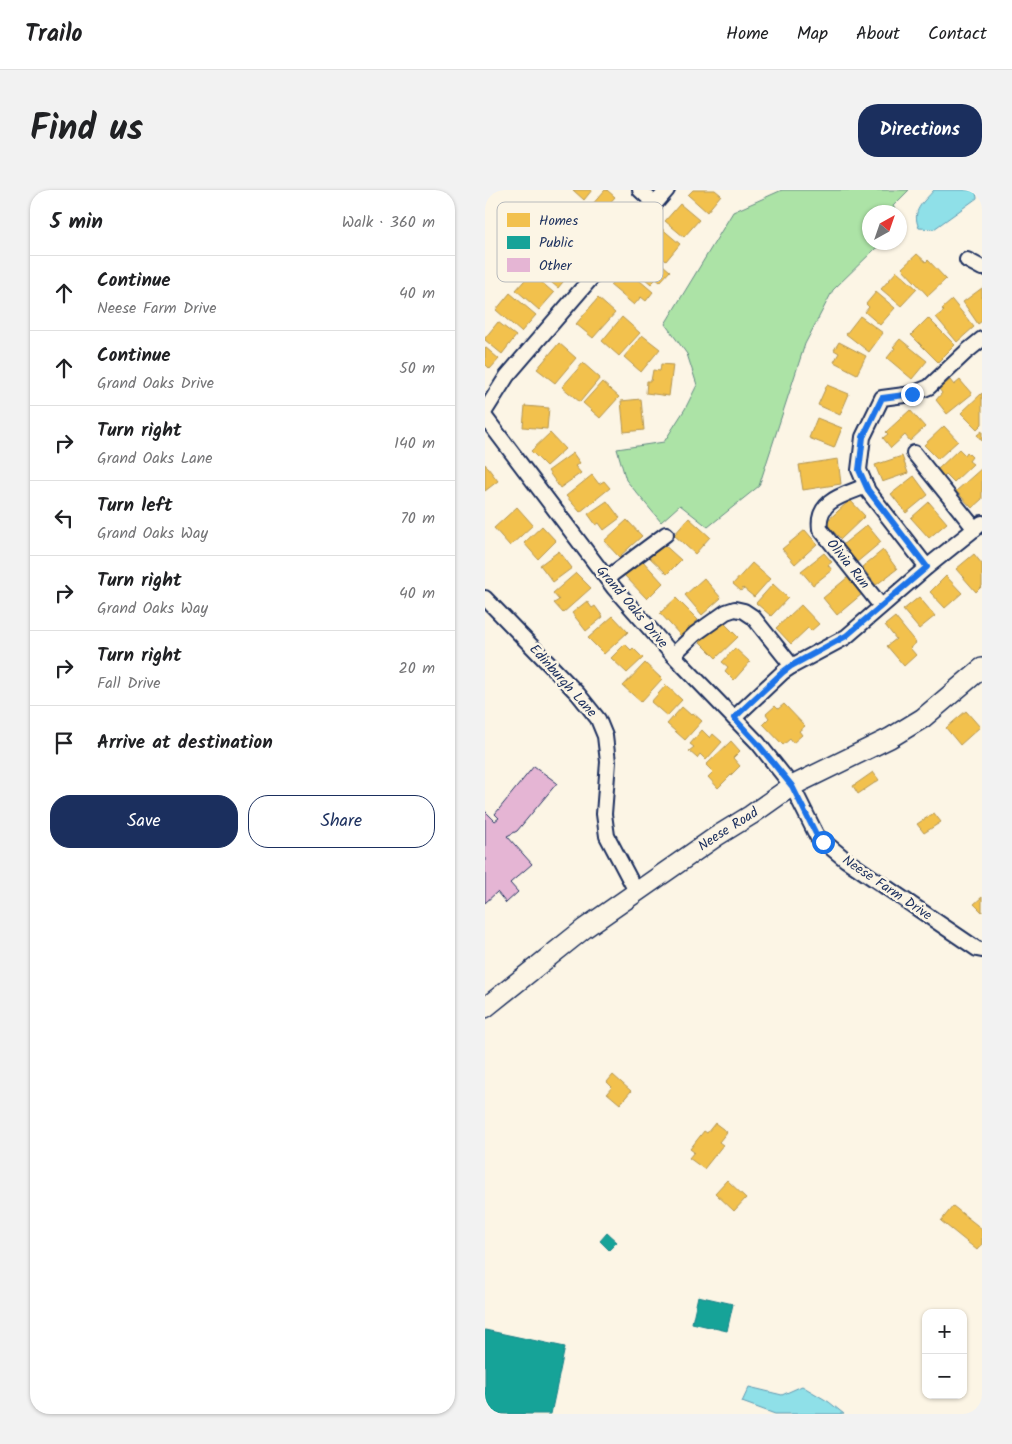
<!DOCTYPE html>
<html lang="en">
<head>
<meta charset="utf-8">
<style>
	body { margin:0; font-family:Kalam,sans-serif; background:#f2f2f2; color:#202124 }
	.controls { position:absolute; right:15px; bottom:15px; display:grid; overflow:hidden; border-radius:10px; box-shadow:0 1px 4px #0004 }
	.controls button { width:45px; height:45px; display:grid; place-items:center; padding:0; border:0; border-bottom:1px solid #e0e0e0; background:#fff; color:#202124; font:25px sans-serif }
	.compass { position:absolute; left:377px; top:15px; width:45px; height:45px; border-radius:50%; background:#fff; box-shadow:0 1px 4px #0004; rotate:40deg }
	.stop { position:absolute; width:15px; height:15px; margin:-11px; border:4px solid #1a73e8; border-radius:50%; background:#fff }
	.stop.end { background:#1a73e8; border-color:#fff; box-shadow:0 1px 5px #0008 }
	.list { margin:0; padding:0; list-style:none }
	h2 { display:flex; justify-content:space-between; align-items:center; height:65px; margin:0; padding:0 20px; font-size:21px }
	h2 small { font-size:16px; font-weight:400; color:#757577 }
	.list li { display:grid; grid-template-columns:32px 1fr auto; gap:15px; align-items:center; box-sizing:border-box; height:75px; padding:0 20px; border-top:1px solid #e0e0e0 }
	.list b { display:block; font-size:19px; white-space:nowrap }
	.list p { margin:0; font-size:16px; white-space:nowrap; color:#757577 }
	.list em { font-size:16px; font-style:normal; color:#757577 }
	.actions { display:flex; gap:10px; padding:15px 20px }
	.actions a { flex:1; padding:11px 0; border:1px solid #1b2f5e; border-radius:20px; text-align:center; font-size:18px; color:#1b2f5e }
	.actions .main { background:#1b2f5e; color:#fff }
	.icon { flex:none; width:28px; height:28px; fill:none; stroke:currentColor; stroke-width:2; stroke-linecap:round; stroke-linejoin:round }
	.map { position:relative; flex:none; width:497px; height:1224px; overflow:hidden; border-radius:20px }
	header { display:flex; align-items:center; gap:30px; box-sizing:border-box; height:70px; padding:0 25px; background:#fff; border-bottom:1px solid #e0e0e0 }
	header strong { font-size:24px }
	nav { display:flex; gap:28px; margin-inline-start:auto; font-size:18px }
	.intro { display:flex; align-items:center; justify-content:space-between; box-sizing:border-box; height:120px; padding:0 30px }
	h1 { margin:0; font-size:35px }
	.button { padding:12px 22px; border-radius:20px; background:#1b2f5e; color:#fff; font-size:18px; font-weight:700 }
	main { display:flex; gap:30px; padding:0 30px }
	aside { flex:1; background:#fff; border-radius:20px; box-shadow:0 1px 4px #0004 }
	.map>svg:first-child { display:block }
	.green { fill:#ace3a6; stroke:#648982 }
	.water { fill:#8fe0e8; stroke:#6199b1 }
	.homes { fill:#f2c14e; stroke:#b29553 }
	.public { fill:#17a398; stroke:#188087 }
	.building { fill:#e5b5d4; stroke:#1b2f5e }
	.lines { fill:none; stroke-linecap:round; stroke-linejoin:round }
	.street-casing { stroke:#1b2f5e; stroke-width:18 }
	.secondary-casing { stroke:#1b2f5e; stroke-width:22 }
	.street { stroke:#fcf5e5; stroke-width:14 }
	.secondary { stroke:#fcf5e5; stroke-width:19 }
	.route { stroke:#1a73e8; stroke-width:6 }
	.labels { text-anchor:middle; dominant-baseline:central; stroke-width:5; stroke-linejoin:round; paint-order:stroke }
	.street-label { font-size:14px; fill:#1b2f5e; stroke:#fcf5e5 }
	.key { fill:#fcf5e5; stroke:#b8babc; stroke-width:1 }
	.key-label { font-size:14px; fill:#1b2f5e }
</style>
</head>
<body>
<header>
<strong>Trailo</strong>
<nav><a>Home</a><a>Map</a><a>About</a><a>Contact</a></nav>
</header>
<div class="intro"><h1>Find us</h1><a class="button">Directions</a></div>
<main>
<aside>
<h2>5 min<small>Walk · 360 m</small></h2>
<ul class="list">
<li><svg class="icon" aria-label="ahead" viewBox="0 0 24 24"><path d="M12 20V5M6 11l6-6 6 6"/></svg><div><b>Continue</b><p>Neese Farm Drive</p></div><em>40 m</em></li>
<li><svg class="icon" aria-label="ahead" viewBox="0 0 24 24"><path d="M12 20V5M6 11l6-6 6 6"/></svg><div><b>Continue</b><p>Grand Oaks Drive</p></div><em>50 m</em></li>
<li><svg class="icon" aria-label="right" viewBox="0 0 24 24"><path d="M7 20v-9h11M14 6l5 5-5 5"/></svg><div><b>Turn right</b><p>Grand Oaks Lane</p></div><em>140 m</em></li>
<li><svg class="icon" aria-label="left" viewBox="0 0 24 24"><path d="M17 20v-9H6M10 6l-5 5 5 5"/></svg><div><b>Turn left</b><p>Grand Oaks Way</p></div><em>70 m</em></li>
<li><svg class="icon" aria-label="right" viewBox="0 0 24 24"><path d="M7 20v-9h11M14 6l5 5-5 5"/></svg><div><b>Turn right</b><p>Grand Oaks Way</p></div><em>40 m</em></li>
<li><svg class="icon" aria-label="right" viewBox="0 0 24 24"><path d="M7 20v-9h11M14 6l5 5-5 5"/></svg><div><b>Turn right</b><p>Fall Drive</p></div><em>20 m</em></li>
<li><svg class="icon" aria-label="arrive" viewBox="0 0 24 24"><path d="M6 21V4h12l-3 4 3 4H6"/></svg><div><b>Arrive at destination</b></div></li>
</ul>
<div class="actions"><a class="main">Save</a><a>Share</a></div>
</aside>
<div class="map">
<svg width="497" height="1224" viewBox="0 0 497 1224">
	<rect width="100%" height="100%" fill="#fcf5e5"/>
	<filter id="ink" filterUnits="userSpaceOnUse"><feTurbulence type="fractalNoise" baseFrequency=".02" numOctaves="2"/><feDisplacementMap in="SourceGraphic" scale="10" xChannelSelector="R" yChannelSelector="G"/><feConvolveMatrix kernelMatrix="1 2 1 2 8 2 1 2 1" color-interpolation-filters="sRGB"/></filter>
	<g filter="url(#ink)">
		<polygon class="green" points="297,0 424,0 408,16 412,22 384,22 384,52 401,53 391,58 348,100 320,154 274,296 223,337 195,315 176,332 141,290 132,259 179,252 200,219 212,195 202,164 180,134 248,22"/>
		<g class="water">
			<path d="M449,0H489L491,2L492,8L449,39L434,38C426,20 438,13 449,0Z"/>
			<polygon points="317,1196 344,1212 359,1224 290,1224 257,1212 264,1197 297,1205"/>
		</g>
		<g class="homes">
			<polygon points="88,0 107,0 99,10"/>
			<polygon points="120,0 122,0 130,7 123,15 132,23 112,46 100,36 105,30 99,24"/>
			<polygon points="208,0 230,0 236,5 222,22 203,5"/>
			<polygon points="195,14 214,30 199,47 180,31"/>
			<polygon points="175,37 195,54 181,71 161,54"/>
			<polygon points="158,58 185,81 175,92 171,89 166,94 143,74"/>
			<polygon points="432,64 441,72 443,70 461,89 443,106 417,78"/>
			<polygon points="69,65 87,81 73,98 54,82"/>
			<polygon points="140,78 168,102 161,111 156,107 149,115 125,95"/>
			<polygon points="412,81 432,99 416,116 396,99"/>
			<polygon points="46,83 69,103 54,120 31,100"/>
			<polygon points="497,98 497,131 493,134 478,112"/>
			<polygon points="391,102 410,118 395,135 380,122 384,117 381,114"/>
			<polygon points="25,103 51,125 36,142 11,120"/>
			<polygon points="113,108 130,123 108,148 91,134"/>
			<polygon points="467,110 489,137 472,152 451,127 459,121 457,119"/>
			<polygon points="375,126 398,143 384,162 361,144"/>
			<polygon points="137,127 155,143 134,166 117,151"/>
			<polygon points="443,128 470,155 453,172 426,145"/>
			<polygon points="13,132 31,146 17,164 0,150 0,148"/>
			<polygon points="157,145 175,159 156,182 139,167"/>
			<polygon points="415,149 442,171 427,189 402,168 410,158 408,157"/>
			<polygon points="354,152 381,166 372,184 349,172 354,163 349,160"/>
			<polygon points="74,153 91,168 70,193 52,179"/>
			<polygon points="0,157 14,169 5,179 0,174"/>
			<polygon points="98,173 115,188 95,212 77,197"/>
			<polygon points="176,174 188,175 184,206 161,203 162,191 166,191 168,180 175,181"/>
			<polygon points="465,190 469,195 475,190 487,204 462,224 451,210 457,203 454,199"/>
			<polygon points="117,192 134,207 115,228 98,213"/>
			<polygon points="342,195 364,204 355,225 333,215"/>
			<polygon points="497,203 497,234 492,239 476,223"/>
			<polygon points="156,209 159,240 139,242 136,211"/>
			<polygon points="40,216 64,218 62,239 38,237"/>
			<polygon points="425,220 440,237 425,251 420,245 406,258 398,248 403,244 401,242"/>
			<polygon points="332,228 357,238 349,258 324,248"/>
			<polygon points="459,236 473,251 453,269 439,255"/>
			<polygon points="497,241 497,251 492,245"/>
			<polygon points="65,243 80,259 61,276 46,261"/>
			<polygon points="474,259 480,265 482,262 487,267 484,271 488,274 469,292 461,284 459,287 452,280"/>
			<polygon points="88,263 95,273 90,276 96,283 75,298 63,281"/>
			<polygon points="417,266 423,283 397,292 390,275"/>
			<polygon points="353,269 356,294 318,300 314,275"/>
			<polygon points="0,274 13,291 0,301"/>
			<polygon points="497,278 497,309 487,318 471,301"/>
			<polygon points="107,285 114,294 119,291 125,298 95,322 81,306"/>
			<polygon points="429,286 443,305 421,323 406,304"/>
			<polygon points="365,310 380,326 356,349 340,333"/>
			<polygon points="122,311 135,328 119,340 114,333 111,335 103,324"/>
			<polygon points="444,312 462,333 444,348 426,328"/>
			<polygon points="32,317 48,335 25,356 9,338"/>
			<polygon points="204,328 225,347 210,364 189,345"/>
			<polygon points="142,330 157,346 134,367 119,351"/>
			<polygon points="382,335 396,352 371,373 356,356"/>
			<polygon points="57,336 71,351 53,369 39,353"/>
			<polygon points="320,340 332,354 310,374 297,359"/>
			<polygon points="176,352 196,370 182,384 163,366"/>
			<polygon points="398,360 412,379 391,395 377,377"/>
			<polygon points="74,361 87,378 68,392 55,375"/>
			<polygon points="339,363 347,372 343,375 347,380 328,395 316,381"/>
			<polygon points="489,364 497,374 497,396 491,402 471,379"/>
			<polygon points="156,369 178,393 162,409 139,385"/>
			<polygon points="267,373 285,389 269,407 258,398 256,401 248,394"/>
			<polygon points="91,383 106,398 78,423 69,413 74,410 68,403"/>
			<polygon points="461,386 477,403 460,418 445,402"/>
			<polygon points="363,387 377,404 352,425 338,408"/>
			<polygon points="219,388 236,408 217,425 200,405"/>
			<polygon points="288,394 303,408 286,426 271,413"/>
			<polygon points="434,407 450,426 434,439 418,420"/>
			<polygon points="191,408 213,430 196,446 175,423"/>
			<polygon points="102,411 107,418 110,416 118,427 101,441 87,423"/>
			<polygon points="316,415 334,434 326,441 323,438 306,454 291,438"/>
			<polygon points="128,426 143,442 119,464 103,448"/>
			<polygon points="410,427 431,453 425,458 431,465 419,476 402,456 411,449 400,435"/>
			<polygon points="236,430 253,447 231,468 214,451"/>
			<polygon points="140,454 146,460 148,458 158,468 142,483 126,468"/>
			<polygon points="250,458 265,472 249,490 240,481 243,477 237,472"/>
			<polygon points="160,473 177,489 156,512 138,496"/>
			<polygon points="181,495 197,510 182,526 166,512"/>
			<polygon points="299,514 320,536 314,541 317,545 308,553 305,549 298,555 278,534 284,528 281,524 290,516 293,519"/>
			<polygon points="197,517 206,525 208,523 217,531 200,550 182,534"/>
			<polygon points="481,521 495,537 475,555 461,538"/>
			<polygon points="217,540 225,548 228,544 237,552 221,570 215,564 212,568 204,561 209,557 205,554"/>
			<polygon points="246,551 255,561 248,568 255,576 233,598 223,587 228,582 221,575"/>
			<polygon points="388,582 394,590 373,604 368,596"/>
			<polygon points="449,623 456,632 439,643 432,634"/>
			<polygon points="497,707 497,722 489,714"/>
			<polygon points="128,885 146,901 135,914 122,903 127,897 122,892"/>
			<polygon points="230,933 242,942 234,952 238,955 219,979 204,968 209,962 205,959 219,941 222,943"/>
			<polygon points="242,990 261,1008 249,1021 230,1003"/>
			<polygon points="468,1016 497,1039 497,1054 492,1060 456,1031"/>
		</g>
		<g class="public">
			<polygon points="122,1043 132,1052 124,1060 115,1051"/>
			<polygon points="213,1106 248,1114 242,1141 207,1133"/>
			<polygon points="0,1140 80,1157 66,1224 0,1224"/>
		</g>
		<polygon class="building" points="49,576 72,593 32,641 22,646 47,674 25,693 33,702 21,713 12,702 0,713 0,621 10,631 14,628 10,624"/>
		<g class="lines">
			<g class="street-casing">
				<g id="street">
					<polyline points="155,0 170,14"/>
					<polyline points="482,70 497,78"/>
					<polyline points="0,221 22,186 182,0"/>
					<polyline points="0,227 129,398 188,465 273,553 307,596 332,646 361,670 492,759 497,760"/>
					<polyline points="429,263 490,339"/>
					<path d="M381,296C359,305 331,310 335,339L396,416"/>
					<polyline points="442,377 383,301 374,280 378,247 397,208 427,204 444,197 481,162 497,149"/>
					<polyline points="122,388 181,344"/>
					<polyline points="0,408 93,504 113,529 120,546 123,572 119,624 122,646 152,703"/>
					<polyline points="188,465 210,444 241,422 250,419 259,421 268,427 307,476"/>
					<polyline points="249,528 298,482 307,476 361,447 442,377 497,333"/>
				</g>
			</g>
			<g class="secondary-casing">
				<g id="secondary">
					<path id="s1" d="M0,818L100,738L232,646L266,625L307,596L405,548L438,528L497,478"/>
				</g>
			</g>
			<use href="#street" class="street"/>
			<use href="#secondary" class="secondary"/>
		</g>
	</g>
	<g class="lines" filter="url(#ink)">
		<polyline class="route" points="338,652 332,646 307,596 272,553 249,528 298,482 306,476 361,446 442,377 383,300 374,280 378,247 397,208 427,204"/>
	</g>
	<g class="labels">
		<g class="street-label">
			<text transform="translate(363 374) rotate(51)">Olivia Run</text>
			<text transform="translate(147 417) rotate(50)">Grand Oaks Drive</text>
			<text transform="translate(78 491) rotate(48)">Edinburgh Lane</text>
			<text stroke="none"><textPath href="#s1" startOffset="302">Neese Road</textPath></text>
			<text transform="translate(402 698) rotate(34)">Neese Farm Drive</text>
		</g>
	</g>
	<rect x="12" y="12" width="166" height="80" rx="8" class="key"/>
	<rect x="22" y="23" width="23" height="14" fill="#f2c14e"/>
	<rect x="22" y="46" width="23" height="13" fill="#17a398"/>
	<rect x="22" y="68" width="23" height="14" fill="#e5b5d4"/>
	<g class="key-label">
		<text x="54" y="35">Homes</text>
		<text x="54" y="57">Public</text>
		<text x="54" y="80">Other</text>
	</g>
</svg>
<div class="controls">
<button>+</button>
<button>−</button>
</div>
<svg class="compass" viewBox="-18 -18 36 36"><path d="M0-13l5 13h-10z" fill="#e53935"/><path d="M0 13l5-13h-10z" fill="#757577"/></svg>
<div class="stop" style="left:338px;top:652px"></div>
<div class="stop end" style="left:427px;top:204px"></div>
</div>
</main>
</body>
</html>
